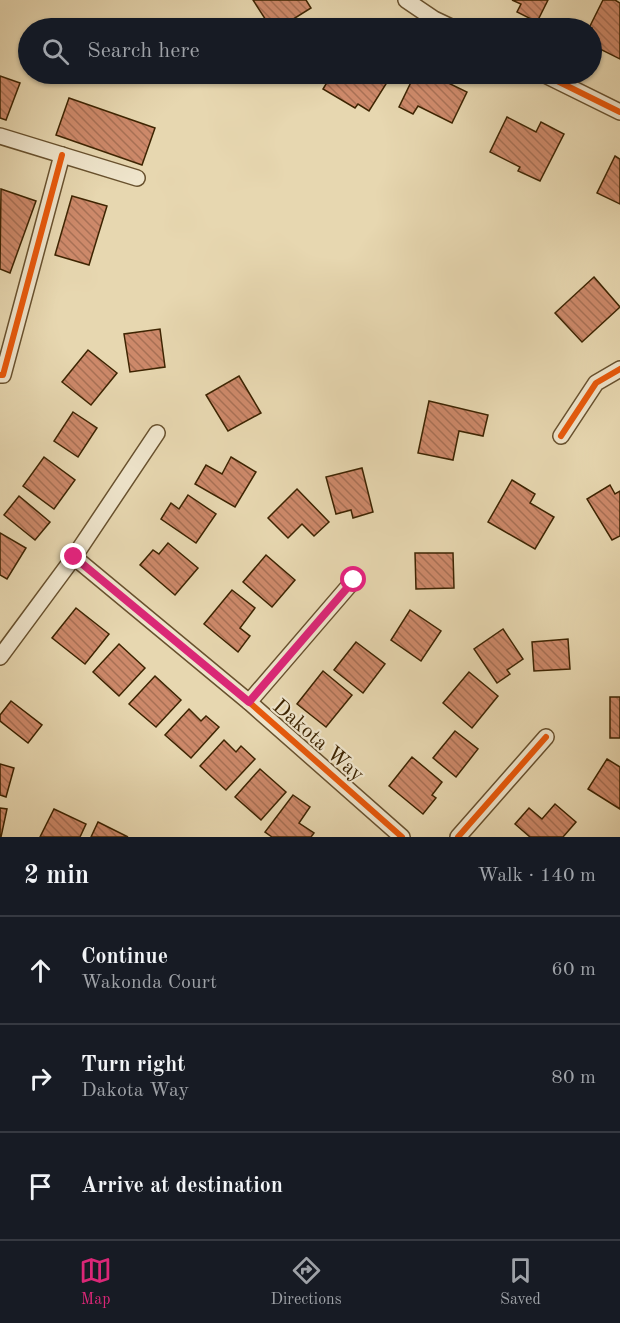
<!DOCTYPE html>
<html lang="en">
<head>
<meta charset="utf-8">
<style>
	body { margin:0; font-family:"Old Standard TT",serif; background:#242831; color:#f1f3f6 }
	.stop { position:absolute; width:18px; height:18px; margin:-14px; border:4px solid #db2777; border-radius:50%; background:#fff }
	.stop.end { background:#db2777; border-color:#fff; box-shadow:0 2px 6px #0008 }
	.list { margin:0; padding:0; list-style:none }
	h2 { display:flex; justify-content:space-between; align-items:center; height:78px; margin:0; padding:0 24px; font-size:26px }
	h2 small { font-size:20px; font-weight:400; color:#9ea1a6 }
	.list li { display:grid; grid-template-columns:39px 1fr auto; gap:18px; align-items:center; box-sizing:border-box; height:108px; padding:0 24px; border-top:2px solid #363941 }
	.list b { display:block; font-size:22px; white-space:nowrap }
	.list p { margin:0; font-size:20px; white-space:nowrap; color:#9ea1a6 }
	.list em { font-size:20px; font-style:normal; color:#9ea1a6 }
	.icon { flex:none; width:33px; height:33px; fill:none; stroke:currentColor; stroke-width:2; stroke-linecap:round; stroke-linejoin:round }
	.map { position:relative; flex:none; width:620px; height:837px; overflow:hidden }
	.search { position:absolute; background:#171b24; box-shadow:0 2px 4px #0004; left:18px; right:18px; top:18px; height:66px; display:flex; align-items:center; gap:15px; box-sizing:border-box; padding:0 21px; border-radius:33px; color:#9ea1a6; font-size:22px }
	.sheet { height:402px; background:#171b24 }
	nav { display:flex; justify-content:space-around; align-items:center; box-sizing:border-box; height:84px; border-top:2px solid #363941; background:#171b24; font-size:16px; color:#9ea1a6 }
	nav a { display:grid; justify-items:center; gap:3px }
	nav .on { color:#db2777 }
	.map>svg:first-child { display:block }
	.building { fill:url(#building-back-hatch); stroke:#3d2402; stroke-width:1.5 }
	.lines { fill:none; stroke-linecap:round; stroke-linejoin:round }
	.street-casing { stroke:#68512e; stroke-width:18 }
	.street { stroke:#efe5cc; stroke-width:15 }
	.cycleway-casing { stroke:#efe5cc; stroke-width:10 }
	.cycleway { stroke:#e8590c; stroke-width:6 }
	.route { stroke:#db2777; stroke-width:8 }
	.labels { text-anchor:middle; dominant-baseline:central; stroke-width:4.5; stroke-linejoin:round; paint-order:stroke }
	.street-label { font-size:21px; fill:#3d2402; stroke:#efe5cc }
</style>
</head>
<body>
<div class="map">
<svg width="620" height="837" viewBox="0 0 620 837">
	<defs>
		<pattern id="building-back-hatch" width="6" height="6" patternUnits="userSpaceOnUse" patternTransform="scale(1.5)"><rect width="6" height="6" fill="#cd896a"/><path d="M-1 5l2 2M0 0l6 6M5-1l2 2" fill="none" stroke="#a87055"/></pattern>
	</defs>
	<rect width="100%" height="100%" fill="#e7d7b0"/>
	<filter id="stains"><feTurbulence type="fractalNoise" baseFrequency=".00333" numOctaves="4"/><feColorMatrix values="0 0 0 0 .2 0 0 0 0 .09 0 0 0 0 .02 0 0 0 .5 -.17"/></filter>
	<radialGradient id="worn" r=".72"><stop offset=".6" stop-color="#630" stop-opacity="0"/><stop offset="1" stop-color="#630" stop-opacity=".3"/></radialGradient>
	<g class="building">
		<polygon points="253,0 306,0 311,8 279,28 271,28"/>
		<polygon points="512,0 548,0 537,22 517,12 521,4"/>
		<polygon points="603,0 615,0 620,3 620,59 592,45 592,28 589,28"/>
		<polygon points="332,74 388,74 391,76 369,111 358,104 355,108 323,89"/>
		<polygon points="415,74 430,74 467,92 452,123 418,106 413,114 399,107"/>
		<polygon points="0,76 20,83 6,120 0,118"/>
		<polygon points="69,98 155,128 142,165 56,135"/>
		<polygon points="507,117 536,132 541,122 564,134 540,181 518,171 520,167 490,152"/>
		<polygon points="615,156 620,159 620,204 597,193"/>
		<polygon points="1,189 36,201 10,273 0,269"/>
		<polygon points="72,196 107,206 89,265 55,255"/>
		<polygon points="594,277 620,307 582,342 555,313"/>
		<polygon points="160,329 165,367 130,372 124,334"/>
		<polygon points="88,350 117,373 91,405 62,382"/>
		<polygon points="239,376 261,413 228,431 206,395"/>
		<polygon points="429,401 488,415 483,436 459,431 453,460 418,453"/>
		<polygon points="73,412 97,428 78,457 54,441"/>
		<polygon points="44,457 75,480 54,509 23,486"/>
		<polygon points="231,457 256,472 235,507 195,484 206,465 222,474"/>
		<polygon points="362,468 373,512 353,518 351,510 336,514 326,477"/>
		<polygon points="512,480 535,494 530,503 554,517 535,549 488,522"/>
		<polygon points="610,485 615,494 620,491 620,536 612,540 587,499"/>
		<polygon points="297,489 329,522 314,536 302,524 288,538 268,518"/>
		<polygon points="188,495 216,514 196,543 161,519 171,503 179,509"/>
		<polygon points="19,496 50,522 35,540 4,515"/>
		<polygon points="0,533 26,548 7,579 0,575"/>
		<polygon points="168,543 198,568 175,595 140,565 153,550 159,554"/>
		<polygon points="415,553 453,553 454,588 416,589"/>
		<polygon points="266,555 295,580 272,607 243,582"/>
		<polygon points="232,590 255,608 240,628 250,636 238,652 204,624"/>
		<polygon points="76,608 109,634 85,664 52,638"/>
		<polygon points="410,610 441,631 421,661 391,640"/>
		<polygon points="503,629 523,659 507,670 510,674 497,683 474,649"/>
		<polygon points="568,639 570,669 534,671 532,642"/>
		<polygon points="356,642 385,664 363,693 334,670"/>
		<polygon points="119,644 145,668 119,696 93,672"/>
		<polygon points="323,671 352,695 326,727 297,704"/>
		<polygon points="469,672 498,696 472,728 443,703"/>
		<polygon points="155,676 181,700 156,727 129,704"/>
		<rect x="610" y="697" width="10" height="41"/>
		<polygon points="11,701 42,725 28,743 0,721 0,715"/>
		<polygon points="189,709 201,721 206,716 219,727 191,758 165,735"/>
		<polygon points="455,731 478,749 456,777 433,758"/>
		<polygon points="224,740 236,752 241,746 255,759 226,790 200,766"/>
		<polygon points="412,757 442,782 432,795 436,798 423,814 389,786"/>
		<polygon points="607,759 620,767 620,809 588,789"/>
		<polygon points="0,764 14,768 6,797 0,795"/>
		<polygon points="260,769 286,792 261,820 235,797"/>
		<polygon points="293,795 310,807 299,823 314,833 311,837 272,837 265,832"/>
		<polygon points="555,804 576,822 563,837 530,837 515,824 529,808 542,819"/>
		<polygon points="0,808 7,809 1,837 0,837"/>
		<polygon points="54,809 86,824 80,837 40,837"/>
		<polygon points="98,822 128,837 91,837"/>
	</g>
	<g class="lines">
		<g class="street-casing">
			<g id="street">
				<polyline points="406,0 434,19 453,28"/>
				<polyline points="543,74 620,112"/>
				<polyline points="0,136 137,178"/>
				<polyline points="0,375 3,375 62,155"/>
				<polyline points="561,436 596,383 620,369"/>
				<polyline points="74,557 249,702 402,837"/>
				<polyline points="0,657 74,557 157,433"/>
				<polyline points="249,702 354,580"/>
				<polyline points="458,837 546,737"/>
			</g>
		</g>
		<use href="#street" class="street"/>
		<g class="cycleway-casing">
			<g id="cycleway">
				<polyline points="543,74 620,112"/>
				<polyline points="0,375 3,375 62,155"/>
				<polyline points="561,436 596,383 620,369"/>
				<polyline points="74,557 249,702 402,837"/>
				<polyline points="458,837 546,737"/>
			</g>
		</g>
		<use href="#cycleway" class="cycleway"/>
	</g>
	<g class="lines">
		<polyline class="route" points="74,557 249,702 354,580"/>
	</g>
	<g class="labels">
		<g class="street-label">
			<text transform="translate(318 741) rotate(41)">Dakota Way</text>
		</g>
	</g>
	<rect width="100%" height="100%" filter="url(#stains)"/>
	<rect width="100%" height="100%" fill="url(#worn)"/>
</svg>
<div class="stop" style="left:354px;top:580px"></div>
<div class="stop end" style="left:74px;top:557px"></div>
<div class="search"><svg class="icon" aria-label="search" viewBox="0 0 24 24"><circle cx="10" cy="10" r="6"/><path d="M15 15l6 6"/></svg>Search here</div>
</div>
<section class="sheet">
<h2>2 min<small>Walk · 140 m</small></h2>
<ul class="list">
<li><svg class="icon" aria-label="ahead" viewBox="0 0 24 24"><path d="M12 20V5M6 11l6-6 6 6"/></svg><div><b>Continue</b><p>Wakonda Court</p></div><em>60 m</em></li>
<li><svg class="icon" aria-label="right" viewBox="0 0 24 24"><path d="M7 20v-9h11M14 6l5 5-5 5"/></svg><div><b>Turn right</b><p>Dakota Way</p></div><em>80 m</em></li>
<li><svg class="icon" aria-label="arrive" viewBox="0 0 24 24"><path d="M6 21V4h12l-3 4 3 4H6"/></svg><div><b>Arrive at destination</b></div></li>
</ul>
</section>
<nav>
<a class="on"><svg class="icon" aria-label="map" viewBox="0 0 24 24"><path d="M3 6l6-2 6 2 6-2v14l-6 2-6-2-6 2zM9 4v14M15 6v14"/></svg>Map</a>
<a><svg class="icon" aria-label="directions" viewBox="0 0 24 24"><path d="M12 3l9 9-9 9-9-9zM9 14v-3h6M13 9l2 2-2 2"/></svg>Directions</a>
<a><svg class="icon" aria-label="saved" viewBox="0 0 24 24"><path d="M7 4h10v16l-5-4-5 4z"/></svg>Saved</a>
</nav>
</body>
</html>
